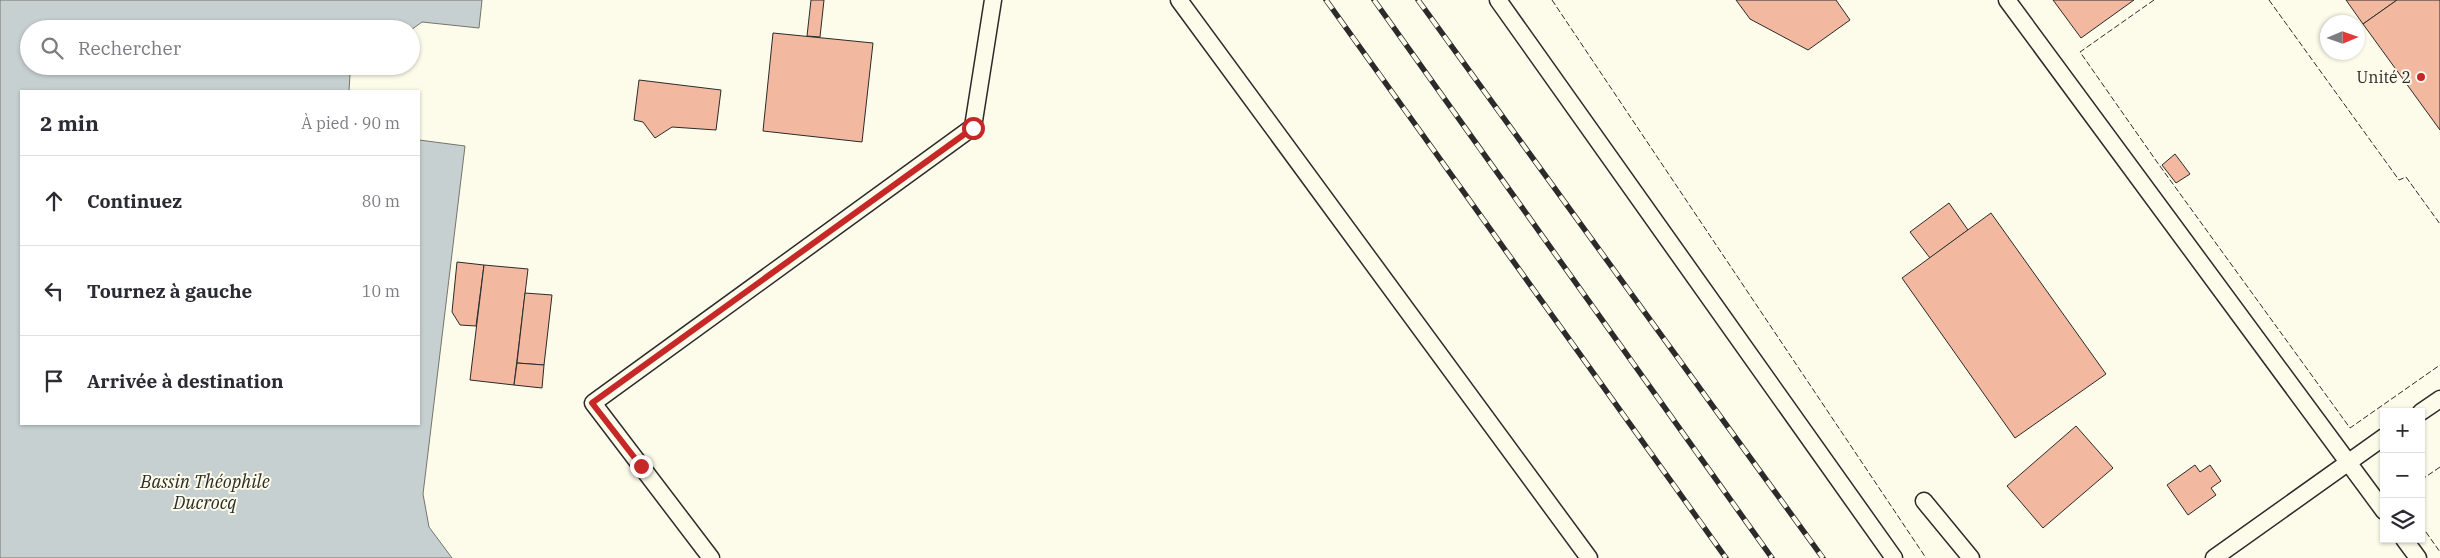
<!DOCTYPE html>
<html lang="fr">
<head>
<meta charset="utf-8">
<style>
	body { margin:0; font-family:"IBM Plex Serif",serif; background:#f2f2f3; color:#2b2b33 }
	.controls { position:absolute; right:15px; bottom:15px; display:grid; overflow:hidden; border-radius:0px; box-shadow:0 1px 4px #0004 }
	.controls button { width:45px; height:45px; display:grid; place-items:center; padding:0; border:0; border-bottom:1px solid #e1e1e2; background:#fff; color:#2b2b33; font:25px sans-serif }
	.compass { position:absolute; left:2320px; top:15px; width:45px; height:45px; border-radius:50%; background:#fff; box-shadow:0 1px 4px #0004; rotate:88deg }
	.stop { position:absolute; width:15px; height:15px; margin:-11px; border:4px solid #c62828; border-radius:50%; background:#fff }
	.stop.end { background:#c62828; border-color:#fff; box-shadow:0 1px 5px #0008 }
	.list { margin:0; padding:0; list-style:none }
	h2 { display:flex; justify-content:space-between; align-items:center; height:65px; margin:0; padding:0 20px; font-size:21px }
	h2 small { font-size:16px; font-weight:400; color:#7c7c81 }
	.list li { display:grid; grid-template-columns:32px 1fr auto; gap:15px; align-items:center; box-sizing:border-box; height:90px; padding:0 20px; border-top:1px solid #e1e1e2 }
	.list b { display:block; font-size:19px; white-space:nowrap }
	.list em { font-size:16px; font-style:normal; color:#7c7c81 }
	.icon { flex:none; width:28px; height:28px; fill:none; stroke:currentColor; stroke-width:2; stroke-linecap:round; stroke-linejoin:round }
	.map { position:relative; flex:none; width:2440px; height:558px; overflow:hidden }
	.search { position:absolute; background:#fff; box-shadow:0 1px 4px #0004; left:20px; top:20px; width:400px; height:55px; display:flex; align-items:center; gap:12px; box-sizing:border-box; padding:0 18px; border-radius:28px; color:#7c7c81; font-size:19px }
	.panel { position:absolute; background:#fff; box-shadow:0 1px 4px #0004; left:20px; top:90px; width:400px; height:335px; border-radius:0px }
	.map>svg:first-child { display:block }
	.water { fill:#c7d0d0; stroke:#74746e }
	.building { fill:#f2b8a0; stroke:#2b2b2b }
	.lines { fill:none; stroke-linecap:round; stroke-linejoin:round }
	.service-casing { stroke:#2b2b2b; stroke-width:19 }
	.service { stroke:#fdfbea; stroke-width:16 }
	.rail-casing { stroke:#2b2b2b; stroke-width:5.5 }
	.rail { stroke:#fdfbea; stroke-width:4; stroke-dasharray:11; stroke-linecap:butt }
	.fence { stroke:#2b2b2b; stroke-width:1; stroke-dasharray:6 2.5; stroke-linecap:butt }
	.route { stroke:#c62828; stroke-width:6 }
	.poi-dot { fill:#c62828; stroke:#fdfbea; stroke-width:2 }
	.labels { text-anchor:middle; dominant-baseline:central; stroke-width:4; stroke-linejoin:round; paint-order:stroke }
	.poi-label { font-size:16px; fill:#2b2b2b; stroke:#fdfbea; text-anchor:end }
	.water-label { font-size:18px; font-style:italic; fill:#2b2b2b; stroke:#fdfbea }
</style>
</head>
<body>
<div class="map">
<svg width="2440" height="558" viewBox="0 0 2440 558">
	<rect width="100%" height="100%" fill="#fdfbea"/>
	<polygon class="water" points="0,0 482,0 479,28 422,22 411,30 29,29 29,66 361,66 350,74 349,91 21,91 21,424 419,424 419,140 465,146 423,494 429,527 452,558 0,558"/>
	<g class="building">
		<polygon points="811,0 824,0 820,37 807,36"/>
		<polygon points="1736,0 1836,0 1850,20 1808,50 1750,19"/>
		<polygon points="2053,0 2134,0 2081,38"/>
		<polygon points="2346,0 2397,0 2363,24"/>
		<polygon points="2397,0 2440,0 2440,130 2363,24"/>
		<polygon points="773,33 873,43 862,142 763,131"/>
		<polygon points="639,80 721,90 716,130 672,127 655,138 643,122 634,120"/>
		<polygon points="2175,154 2190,174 2176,183 2162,165"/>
		<polygon points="1949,203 1968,230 1930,258 1910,232"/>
		<polygon points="1991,213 2106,374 2015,438 1902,278"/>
		<polygon points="457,262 484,265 476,326 460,325 452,312"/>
		<polygon points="484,265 528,269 514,385 470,380"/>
		<polygon points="525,293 552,295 544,365 517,363"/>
		<polygon points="517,363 544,365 542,388 514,385"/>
		<polygon points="2076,426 2113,468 2043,528 2007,486"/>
		<polygon points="2195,465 2200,472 2210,465 2221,481 2211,488 2216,495 2188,515 2167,485"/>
	</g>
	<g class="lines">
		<g class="service-casing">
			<g id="service">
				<polyline points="1179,0 1589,558"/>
				<polyline points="1498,0 1894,558"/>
				<polyline points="2007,0 2384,511"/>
				<polyline points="2421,412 2440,399"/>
				<polyline points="1924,501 1971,558"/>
				<polyline points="2404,539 2418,558"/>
				<polyline points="711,558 593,403 973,127 993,0"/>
				<polyline points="2214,558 2384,437"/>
			</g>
		</g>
		<use href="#service" class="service"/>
		<g class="rail-casing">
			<g id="rail">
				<polyline points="1326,0 1726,558"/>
				<polyline points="1374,0 1772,558"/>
				<polyline points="1418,0 1823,558"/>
			</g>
		</g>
		<use href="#rail" class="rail"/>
		<g class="fence">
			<polyline points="1552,0 1926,558"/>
			<polyline points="2154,0 2080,52 2157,162 2350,428 2440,365"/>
			<polyline points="2269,0 2399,180 2406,177 2440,224"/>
			<polyline points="2421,480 2440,467"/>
			<polyline points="2421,525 2440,552"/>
		</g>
	</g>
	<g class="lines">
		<polyline class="route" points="641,466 592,403 973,128"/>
	</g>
	<circle class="poi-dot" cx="2421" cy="77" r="5"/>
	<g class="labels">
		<g class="poi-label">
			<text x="2411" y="77">Unité 2</text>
		</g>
		<g class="water-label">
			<text x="205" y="481">Bassin Théophile<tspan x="205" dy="21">Ducrocq</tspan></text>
		</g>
	</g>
</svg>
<div class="controls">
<button>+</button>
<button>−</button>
<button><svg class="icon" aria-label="layers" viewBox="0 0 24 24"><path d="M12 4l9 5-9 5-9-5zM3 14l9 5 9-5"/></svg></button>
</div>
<svg class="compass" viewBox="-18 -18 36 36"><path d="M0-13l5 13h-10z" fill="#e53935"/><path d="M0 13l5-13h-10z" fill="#7c7c81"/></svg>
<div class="stop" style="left:973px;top:128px"></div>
<div class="stop end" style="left:641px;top:466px"></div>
<div class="search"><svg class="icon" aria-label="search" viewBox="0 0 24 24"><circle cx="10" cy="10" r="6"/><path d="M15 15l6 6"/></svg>Rechercher</div>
<section class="panel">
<h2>2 min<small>À pied · 90 m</small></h2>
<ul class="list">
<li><svg class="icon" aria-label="ahead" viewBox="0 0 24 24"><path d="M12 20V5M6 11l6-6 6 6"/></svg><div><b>Continuez</b></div><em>80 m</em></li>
<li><svg class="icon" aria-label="left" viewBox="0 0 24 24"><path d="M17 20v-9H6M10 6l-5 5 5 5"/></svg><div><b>Tournez à gauche</b></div><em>10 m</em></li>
<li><svg class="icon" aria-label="arrive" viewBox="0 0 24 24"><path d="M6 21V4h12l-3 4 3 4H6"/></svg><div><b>Arrivée à destination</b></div></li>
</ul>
</section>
</div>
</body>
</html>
